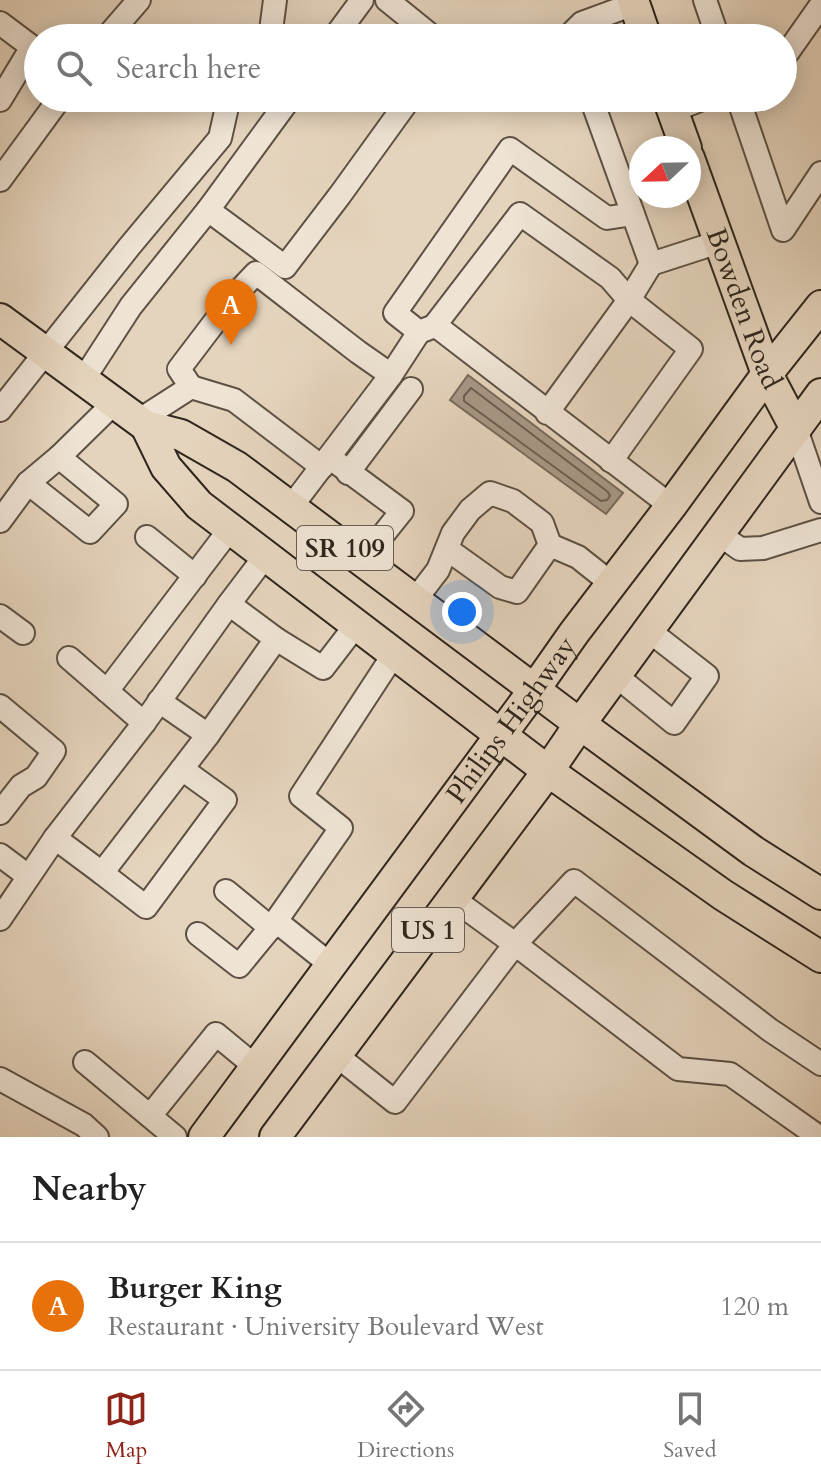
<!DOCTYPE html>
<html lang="en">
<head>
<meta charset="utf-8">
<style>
	body { margin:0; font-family:Cardo,serif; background:#f6f6f6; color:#222 }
	.compass { position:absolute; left:629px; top:136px; width:72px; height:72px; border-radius:50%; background:#fff; box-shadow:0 4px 20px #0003; rotate:248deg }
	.you { position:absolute; left:462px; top:612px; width:28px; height:28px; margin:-20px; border:6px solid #fff; border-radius:50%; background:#1a73e8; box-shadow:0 0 0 12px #1a73e833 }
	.badge { display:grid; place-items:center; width:52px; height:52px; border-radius:50%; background:#8f2418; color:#fff; font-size:26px; font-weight:700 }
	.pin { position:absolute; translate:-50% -66px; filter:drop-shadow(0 2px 4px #0008) }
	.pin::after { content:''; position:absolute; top:42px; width:28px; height:24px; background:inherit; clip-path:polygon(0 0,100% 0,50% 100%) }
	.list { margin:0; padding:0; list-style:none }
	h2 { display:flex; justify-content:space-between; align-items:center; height:104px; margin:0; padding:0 32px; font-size:34px }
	h2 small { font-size:26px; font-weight:400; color:#767676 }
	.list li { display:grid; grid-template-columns:52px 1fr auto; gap:24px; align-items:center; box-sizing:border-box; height:128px; padding:0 32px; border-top:2px solid #e0e0e0 }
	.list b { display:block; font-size:30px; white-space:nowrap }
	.list p { margin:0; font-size:26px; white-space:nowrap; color:#767676 }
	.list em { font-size:26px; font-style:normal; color:#767676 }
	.icon { flex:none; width:44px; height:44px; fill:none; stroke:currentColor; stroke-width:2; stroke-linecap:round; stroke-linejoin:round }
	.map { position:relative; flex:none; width:821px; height:1137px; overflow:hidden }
	.search { position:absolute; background:#fff; box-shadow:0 4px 20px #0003; left:24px; right:24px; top:24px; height:88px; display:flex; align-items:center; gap:20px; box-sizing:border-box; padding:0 28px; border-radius:44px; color:#767676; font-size:30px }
	.sheet { height:232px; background:#fff }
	nav { display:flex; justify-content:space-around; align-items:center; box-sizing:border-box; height:112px; border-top:2px solid #e0e0e0; background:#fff; font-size:22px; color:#767676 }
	nav a { display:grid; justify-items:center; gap:4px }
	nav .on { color:#8f2418 }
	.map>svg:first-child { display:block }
	.water { fill:#a79886; stroke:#776a5c; stroke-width:2 }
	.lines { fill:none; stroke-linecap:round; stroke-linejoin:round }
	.shore { stroke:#6a5e51; stroke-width:2 }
	.minor-casing { stroke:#5c5144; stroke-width:26 }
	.major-casing { stroke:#2e251c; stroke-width:34 }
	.minor { stroke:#eee3d4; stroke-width:22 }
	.major { stroke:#e5d4bd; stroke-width:30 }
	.labels { text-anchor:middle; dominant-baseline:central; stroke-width:8; stroke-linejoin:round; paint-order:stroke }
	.shield { fill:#eee3d4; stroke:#685e53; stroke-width:2 }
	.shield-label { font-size:26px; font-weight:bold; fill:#2e251c }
	.street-label { font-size:28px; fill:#2e251c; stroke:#eee3d4 }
</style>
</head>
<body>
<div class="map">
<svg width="821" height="1137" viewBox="0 0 821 1137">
	<rect width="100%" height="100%" fill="#e5d4bd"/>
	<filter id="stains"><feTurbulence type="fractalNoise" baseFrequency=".0025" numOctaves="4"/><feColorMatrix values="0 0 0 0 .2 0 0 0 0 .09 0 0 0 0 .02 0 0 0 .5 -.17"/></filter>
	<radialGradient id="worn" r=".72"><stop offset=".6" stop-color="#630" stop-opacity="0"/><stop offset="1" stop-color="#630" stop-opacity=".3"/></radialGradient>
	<polygon class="water" points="468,375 623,493 606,514 450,400"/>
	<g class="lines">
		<polygon class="shore" points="471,388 608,492 610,496 607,500 601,501 464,401 464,396"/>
		<g class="minor-casing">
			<g id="minor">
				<polyline points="387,0 434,38"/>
				<polyline points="705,0 718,38"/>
				<polyline points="0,23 32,47 0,100"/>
				<polyline points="106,38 139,0"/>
				<polyline points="270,38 275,0"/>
				<polyline points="334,38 362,0"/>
				<polyline points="573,38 573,32 582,23 634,4"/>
				<polyline points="783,59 821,5"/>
				<polyline points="591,98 651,264 719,242"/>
				<polyline points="738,98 783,230 821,173"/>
				<polyline points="672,111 705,98"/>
				<polyline points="0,180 60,98"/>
				<polyline points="208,210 285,267 340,195 410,98"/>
				<polyline points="419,332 395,313 510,149 607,218 633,214"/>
				<polyline points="83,380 131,306 208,210 290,98"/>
				<polyline points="191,387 179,369 236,294 256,273 358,352 391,375"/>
				<polyline points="0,410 129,247 220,138 229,98"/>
				<polyline points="547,413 629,300 610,278 520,214 435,325 671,506"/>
				<polyline points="138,421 191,387 234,400 322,467"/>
				<polyline points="796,429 821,502"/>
				<polyline points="329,457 402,511 362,561"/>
				<polyline points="611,461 691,349 629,300 651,264"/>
				<polyline points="348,473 411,389"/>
				<polyline points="28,483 90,532 116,504 59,457"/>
				<polyline points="291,507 391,375 419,332 432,327"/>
				<polyline points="0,521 28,483 59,457 114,403"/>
				<polyline points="719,534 740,549 763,548 821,530"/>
				<polyline points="147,537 195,576"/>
				<polyline points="550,545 578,557 612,584"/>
				<polyline points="415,600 438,570 453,533 470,510 490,493 513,501 542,523 550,545 517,592 500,587 447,549"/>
				<polyline points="229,604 276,639"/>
				<polyline points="0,616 23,633"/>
				<polyline points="69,658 144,723"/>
				<polyline points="615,675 674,723 707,676 648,630"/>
				<polyline points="107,691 230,529"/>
				<polyline points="159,701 208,735"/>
				<polyline points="0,706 54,751 36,777 21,786 0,813"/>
				<polyline points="55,838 144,723 229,604 266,555"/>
				<polyline points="0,855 28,876"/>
				<polyline points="102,873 146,907 225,800 182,769"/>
				<polyline points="226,891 271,928"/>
				<polyline points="452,898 515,944 574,881 770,1030 821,1064"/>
				<polyline points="0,919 55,838 102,873 208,735 276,639 323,668 356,625"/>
				<polyline points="198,934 239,966 276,921"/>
				<polyline points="331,965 276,921 341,828 301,796 394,654"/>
				<polyline points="336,1055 395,1102 515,944 678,1069 730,1074 819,1137"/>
				<polyline points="85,1062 175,1137"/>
				<polyline points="0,1079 84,1125 97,1137"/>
				<polyline points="150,1116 216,1034 256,1067"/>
			</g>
		</g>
		<g class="major-casing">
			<g id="major">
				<polyline points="633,0 646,38"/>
				<polyline points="668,98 686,148"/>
				<path id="s1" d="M689,158L767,374L796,429"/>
				<polyline points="0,319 146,426 181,435 237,467 580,724 753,851 821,894"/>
				<polyline points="146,426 166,467 199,505 548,771 723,895 821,957"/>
				<path id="s2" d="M204,1137L534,690L574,633L671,506L767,374L821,306"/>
				<polyline points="275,1137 548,771 580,724 821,394"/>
			</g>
		</g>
		<use href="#minor" class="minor"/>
		<use href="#major" class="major"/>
	</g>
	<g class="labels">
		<g class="shield">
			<rect x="297" y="526" width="96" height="44" rx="6"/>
			<rect x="392" y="908" width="72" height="44" rx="6"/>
		</g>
		<g class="shield-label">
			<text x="345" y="548">SR 109</text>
			<text x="428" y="930">US 1</text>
		</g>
		<g class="street-label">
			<text stroke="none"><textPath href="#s1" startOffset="160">Bowden Road</textPath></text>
			<text stroke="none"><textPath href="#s2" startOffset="518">Philips Highway</textPath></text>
		</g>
	</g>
	<rect width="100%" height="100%" filter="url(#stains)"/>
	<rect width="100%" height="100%" fill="url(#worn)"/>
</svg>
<svg class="compass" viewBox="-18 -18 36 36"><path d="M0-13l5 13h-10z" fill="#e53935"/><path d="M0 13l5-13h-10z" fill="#767676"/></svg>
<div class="you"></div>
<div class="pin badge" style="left:231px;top:345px;background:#e8710a">A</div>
<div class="search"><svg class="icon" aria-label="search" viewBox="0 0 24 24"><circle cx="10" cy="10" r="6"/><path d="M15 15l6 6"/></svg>Search here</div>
</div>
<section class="sheet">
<h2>Nearby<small></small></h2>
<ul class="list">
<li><span class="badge" style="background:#e8710a">A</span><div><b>Burger King</b><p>Restaurant · University Boulevard West</p></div><em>120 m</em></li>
</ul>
</section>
<nav>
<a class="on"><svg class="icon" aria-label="map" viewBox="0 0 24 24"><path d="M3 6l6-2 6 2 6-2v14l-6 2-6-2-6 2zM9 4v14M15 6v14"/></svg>Map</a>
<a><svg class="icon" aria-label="directions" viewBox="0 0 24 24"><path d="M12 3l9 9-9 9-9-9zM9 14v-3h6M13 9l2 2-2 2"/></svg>Directions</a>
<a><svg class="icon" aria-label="saved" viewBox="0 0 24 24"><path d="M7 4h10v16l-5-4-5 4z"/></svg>Saved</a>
</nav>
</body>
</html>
